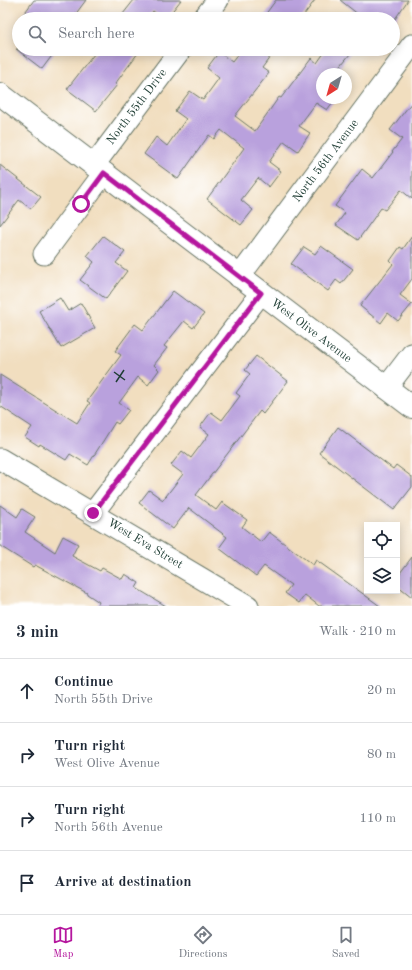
<!DOCTYPE html>
<html lang="en">
<head>
<meta charset="utf-8">
<style>
	body { margin:0; font-family:"Old Standard TT",serif; background:#f6f6f7; color:#1f2937 }
	.controls { position:absolute; right:12px; bottom:12px; display:grid; overflow:hidden; border-radius:0px; box-shadow:0 2px 10px #0003 }
	.controls button { width:36px; height:36px; display:grid; place-items:center; padding:0; border:0; border-bottom:1px solid #e0e1e3; background:#fff; color:#1f2937; font:20px sans-serif }
	.compass { position:absolute; left:316px; top:68px; width:36px; height:36px; border-radius:50%; background:#fff; box-shadow:0 2px 10px #0003; rotate:217deg }
	.stop { position:absolute; width:12px; height:12px; margin:-9px; border:3px solid #b5179e; border-radius:50%; background:#fff }
	.stop.end { background:#b5179e; border-color:#fff; box-shadow:0 1px 4px #0008 }
	.list { margin:0; padding:0; list-style:none }
	h2 { display:flex; justify-content:space-between; align-items:center; height:52px; margin:0; padding:0 16px; font-size:17px }
	h2 small { font-size:13px; font-weight:400; color:#747a83 }
	.list li { display:grid; grid-template-columns:26px 1fr auto; gap:12px; align-items:center; box-sizing:border-box; height:64px; padding:0 16px; border-top:1px solid #e0e1e3 }
	.list b { display:block; font-size:15px; white-space:nowrap }
	.list p { margin:0; font-size:13px; white-space:nowrap; color:#747a83 }
	.list em { font-size:13px; font-style:normal; color:#747a83 }
	.icon { flex:none; width:22px; height:22px; fill:none; stroke:currentColor; stroke-width:2; stroke-linecap:round; stroke-linejoin:round }
	.map { position:relative; flex:none; width:412px; height:606px; overflow:hidden }
	.search { position:absolute; background:#fff; box-shadow:0 2px 10px #0003; left:12px; right:12px; top:12px; height:44px; display:flex; align-items:center; gap:10px; box-sizing:border-box; padding:0 14px; border-radius:22px; color:#747a83; font-size:15px }
	.sheet { height:308px; background:#fff }
	nav { display:flex; justify-content:space-around; align-items:center; box-sizing:border-box; height:56px; border-top:1px solid #e0e1e3; background:#fff; font-size:11px; color:#747a83 }
	nav a { display:grid; justify-items:center; gap:2px }
	nav .on { color:#b5179e }
	.map>svg:first-child { display:block }
	.building { fill:#b9a1dd }
	.lines { fill:none; stroke-linecap:round; stroke-linejoin:round }
	.minor-casing { stroke:#687565; stroke-width:23 }
	.major-casing { stroke:#687565; stroke-width:24 }
	.minor { stroke:#fff; stroke-width:21 }
	.major { stroke:#fff; stroke-width:22 }
	.route { stroke:#b5179e; stroke-width:5 }
	.ticks { fill:none; stroke:#1f3d34; stroke-width:1.5 }
	.labels { text-anchor:middle; dominant-baseline:central; stroke-width:4; stroke-linejoin:round; paint-order:stroke }
	.street-label { font-size:12px; fill:#1f3d34; stroke:#fff }
</style>
</head>
<body>
<div class="map">
<svg width="412" height="606" viewBox="0 0 412 606">
	<rect width="100%" height="100%" fill="#fff"/>
	<filter id="ink" filterUnits="userSpaceOnUse"><feTurbulence type="fractalNoise" baseFrequency=".025" numOctaves="2"/><feDisplacementMap in="SourceGraphic" scale="8" xChannelSelector="R" yChannelSelector="G"/><feConvolveMatrix kernelMatrix="1 2 1 2 8 2 1 2 1" color-interpolation-filters="sRGB"/></filter>
	<filter id="wash" filterUnits="userSpaceOnUse"><feTurbulence type="fractalNoise" baseFrequency=".012" numOctaves="4" result="noise"/><feDisplacementMap in="SourceGraphic" scale="16" xChannelSelector="R" yChannelSelector="G"/><feGaussianBlur stdDeviation="0.9" result="paint"/><feColorMatrix in="noise" values="0 0 0 0 0 0 0 0 0 0 0 0 0 0 0 0 0 1.4 0 .05"/><feComposite in="paint" operator="in"/></filter>
	<g filter="url(#wash)">
		<rect width="100%" height="100%" fill="#f1debf"/>
		<g id="blocks">
			<g class="building">
				<polygon points="34,0 86,0 72,19 20,19"/>
				<polygon points="134,0 181,0 166,19 163,19 153,11 147,19 119,19"/>
				<polygon points="276,0 315,0 301,19 262,19"/>
				<polygon points="340,0 408,0 395,19 364,19"/>
				<polygon points="16,49 57,49 42,69"/>
				<polygon points="98,49 141,49 115,84 117,85 96,111 67,89"/>
				<polygon points="242,49 276,49 262,68 269,73 235,116 255,131 279,97 281,98 311,58 317,63 327,49 354,49 334,74 322,74 322,98 336,98 327,110 316,103 299,126 310,133 298,151 284,141 269,162 281,171 269,187 258,178 241,200 253,210 241,225 207,199 244,148 221,130 214,139 209,135 178,179 144,154 156,137 167,146 186,119 175,111 190,91 203,100 219,78 207,68 219,52 232,62"/>
				<polygon points="412,102 412,199 401,190 385,210 381,208 358,240 336,225 345,213 335,206 362,169 373,178 393,152 392,152 402,139 390,130"/>
				<polygon points="0,165 41,197 31,209 19,200 0,225"/>
				<polygon points="103,236 125,252 116,263 127,271 106,299 80,280 94,262 87,256"/>
				<polygon points="412,236 412,279 400,295 412,304 398,321 388,313 381,323 360,306 393,264 390,261 400,247 403,249"/>
				<polygon points="321,246 353,269 341,284 336,280 328,291 291,264 304,247 315,254"/>
				<polygon points="173,291 204,314 193,328 184,321 164,346 167,348 154,365 159,370 148,385 138,377 119,403 129,410 118,424 115,422 88,465 70,454 66,460 40,444 39,446 25,437 32,427 0,406 0,375 77,423 90,403 87,401 121,355 115,351 135,324 143,330"/>
				<polygon points="60,298 68,311 81,303 95,328 61,348 39,311"/>
				<polygon points="256,356 288,381 263,414 260,411 196,495 216,510 222,502 247,520 242,527 261,542 269,532 313,565 316,560 380,606 319,606 305,595 299,603 285,593 291,585 264,566 256,576 219,548 227,537 189,508 173,529 139,503 149,490 163,500 183,474 171,465 182,451 191,458 209,434 200,427 211,412 222,420 240,396 236,393 250,374 245,370"/>
				<polygon points="338,427 393,469 396,465 412,477 412,487 394,510 319,453"/>
				<polygon points="0,505 17,517 22,509 35,517 25,532 55,552 63,536 78,544 72,556 100,571 102,568 122,579 125,574 139,583 136,588 166,606 97,606 99,602 87,594 87,593 35,565 33,567 0,546"/>
				<polygon points="412,557 412,597 397,585 397,577"/>
			</g>
		</g>
	</g>
	<g filter="url(#ink)">
		<use href="#blocks" fill-opacity="0" stroke="#687565" stroke-width="1"/>
		<g class="lines">
			<g class="minor-casing">
				<g id="minor">
					<polyline points="203,19 218,0"/>
					<polyline points="94,165 181,49"/>
					<polyline points="44,254 104,173"/>
					<polyline points="239,277 412,45"/>
					<polyline points="386,388 412,354"/>
					<polyline points="0,459 248,606"/>
					<polyline points="93,513 261,293"/>
				</g>
			</g>
			<g class="major-casing">
				<polyline id="major" points="0,94 412,407"/>
			</g>
			<use href="#minor" class="minor"/>
			<use href="#major" class="major"/>
		</g>
	</g>
	<g class="lines" filter="url(#ink)">
		<polyline class="route" points="81,204 104,173 261,293 93,513"/>
	</g>
	<path class="ticks" d="M114,372L125,380M116,382L124,370"/>
	<g class="labels">
		<g class="street-label">
			<text transform="translate(137 107) rotate(-53)">North 55th Drive</text>
			<text transform="translate(326 161) rotate(-53)">North 56th Avenue</text>
			<text transform="translate(311 331) rotate(37)">West Olive Avenue</text>
			<text transform="translate(145 544) rotate(31)">West Eva Street</text>
		</g>
	</g>
</svg>
<div class="controls">
<button><svg class="icon" aria-label="locate" viewBox="0 0 24 24"><circle cx="12" cy="12" r="6"/><path d="M12 2v4M12 18v4M2 12h4M18 12h4"/></svg></button>
<button><svg class="icon" aria-label="layers" viewBox="0 0 24 24"><path d="M12 4l9 5-9 5-9-5zM3 14l9 5 9-5"/></svg></button>
</div>
<svg class="compass" viewBox="-18 -18 36 36"><path d="M0-13l5 13h-10z" fill="#e53935"/><path d="M0 13l5-13h-10z" fill="#747a83"/></svg>
<div class="stop" style="left:81px;top:204px"></div>
<div class="stop end" style="left:93px;top:513px"></div>
<div class="search"><svg class="icon" aria-label="search" viewBox="0 0 24 24"><circle cx="10" cy="10" r="6"/><path d="M15 15l6 6"/></svg>Search here</div>
</div>
<section class="sheet">
<h2>3 min<small>Walk · 210 m</small></h2>
<ul class="list">
<li><svg class="icon" aria-label="ahead" viewBox="0 0 24 24"><path d="M12 20V5M6 11l6-6 6 6"/></svg><div><b>Continue</b><p>North 55th Drive</p></div><em>20 m</em></li>
<li><svg class="icon" aria-label="right" viewBox="0 0 24 24"><path d="M7 20v-9h11M14 6l5 5-5 5"/></svg><div><b>Turn right</b><p>West Olive Avenue</p></div><em>80 m</em></li>
<li><svg class="icon" aria-label="right" viewBox="0 0 24 24"><path d="M7 20v-9h11M14 6l5 5-5 5"/></svg><div><b>Turn right</b><p>North 56th Avenue</p></div><em>110 m</em></li>
<li><svg class="icon" aria-label="arrive" viewBox="0 0 24 24"><path d="M6 21V4h12l-3 4 3 4H6"/></svg><div><b>Arrive at destination</b></div></li>
</ul>
</section>
<nav>
<a class="on"><svg class="icon" aria-label="map" viewBox="0 0 24 24"><path d="M3 6l6-2 6 2 6-2v14l-6 2-6-2-6 2zM9 4v14M15 6v14"/></svg>Map</a>
<a><svg class="icon" aria-label="directions" viewBox="0 0 24 24"><path d="M12 3l9 9-9 9-9-9zM9 14v-3h6M13 9l2 2-2 2"/></svg>Directions</a>
<a><svg class="icon" aria-label="saved" viewBox="0 0 24 24"><path d="M7 4h10v16l-5-4-5 4z"/></svg>Saved</a>
</nav>
</body>
</html>
